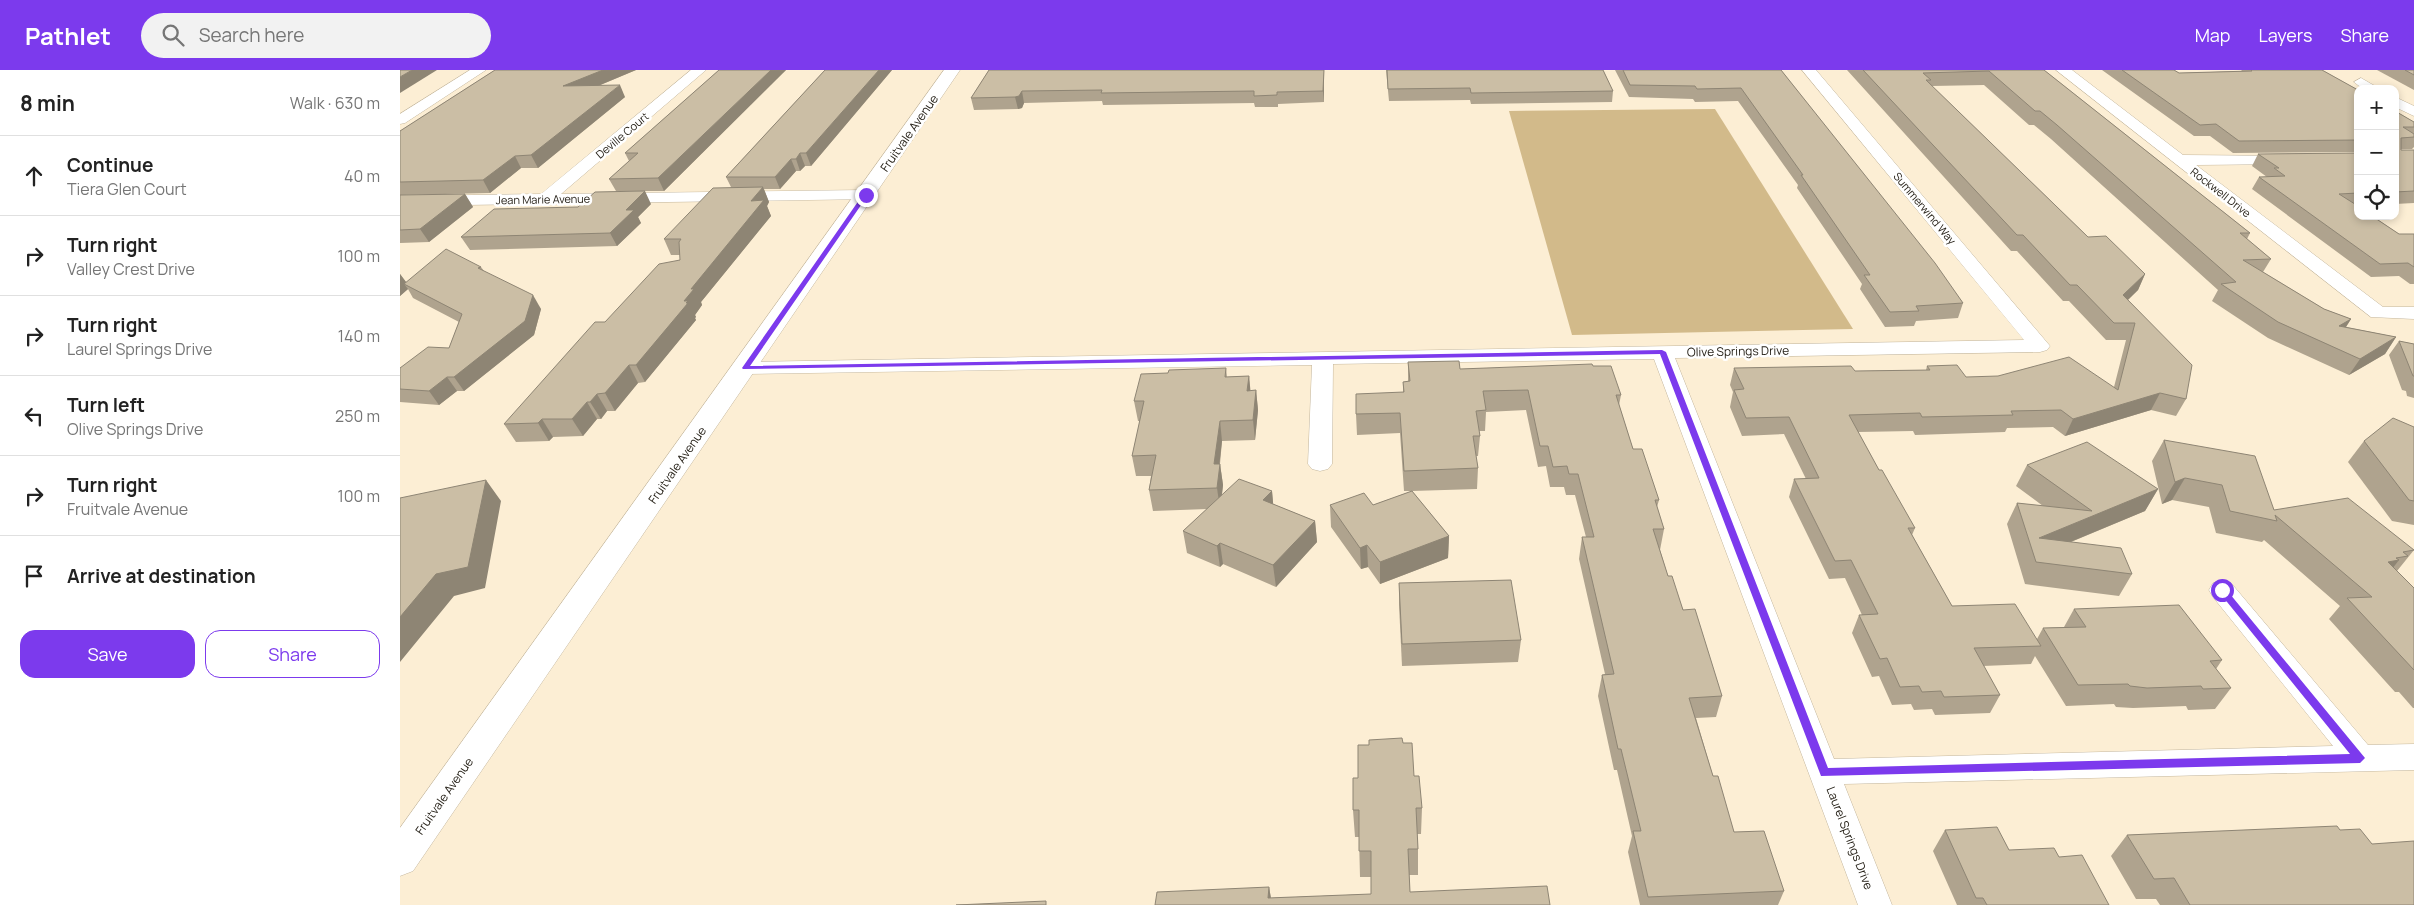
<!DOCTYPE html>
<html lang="en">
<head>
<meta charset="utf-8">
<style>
	body { margin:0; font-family:Manrope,sans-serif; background:#f2f2f2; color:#222 }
	.controls { position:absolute; right:15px; top:15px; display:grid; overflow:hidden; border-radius:10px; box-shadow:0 2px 8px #0003 }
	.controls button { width:45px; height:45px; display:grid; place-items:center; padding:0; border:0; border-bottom:1px solid #e0e0e0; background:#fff; color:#222; font:25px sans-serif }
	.stop { position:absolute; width:15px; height:15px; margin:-11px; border:4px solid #7c3aed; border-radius:50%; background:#fff }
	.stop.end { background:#7c3aed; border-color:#fff; box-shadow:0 1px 5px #0008 }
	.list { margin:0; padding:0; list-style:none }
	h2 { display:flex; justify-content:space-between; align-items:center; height:65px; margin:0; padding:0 20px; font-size:21px }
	h2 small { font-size:16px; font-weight:400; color:#767676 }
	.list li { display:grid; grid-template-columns:32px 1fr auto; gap:15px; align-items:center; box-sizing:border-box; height:80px; padding:0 20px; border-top:1px solid #e0e0e0 }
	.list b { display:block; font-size:19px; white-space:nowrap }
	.list p { margin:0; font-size:16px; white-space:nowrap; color:#767676 }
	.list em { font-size:16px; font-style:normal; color:#767676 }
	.actions { display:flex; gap:10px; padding:15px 20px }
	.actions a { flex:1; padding:11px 0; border:1px solid #7c3aed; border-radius:15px; text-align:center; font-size:18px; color:#7c3aed }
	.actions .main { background:#7c3aed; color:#fff }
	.icon { flex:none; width:28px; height:28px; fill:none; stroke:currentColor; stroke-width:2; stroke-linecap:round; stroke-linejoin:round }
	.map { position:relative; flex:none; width:2014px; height:835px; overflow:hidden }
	header { display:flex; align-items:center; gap:30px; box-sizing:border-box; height:70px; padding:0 25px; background:#7c3aed; color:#fff }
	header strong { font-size:24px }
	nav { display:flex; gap:28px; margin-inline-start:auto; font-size:18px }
	.search { width:350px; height:45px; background:#f2f2f2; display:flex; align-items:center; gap:12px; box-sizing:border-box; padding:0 18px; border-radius:28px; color:#767676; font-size:19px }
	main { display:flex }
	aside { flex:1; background:#fff }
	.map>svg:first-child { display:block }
	.green { fill:#d2ba8a }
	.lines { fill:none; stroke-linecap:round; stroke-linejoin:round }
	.street-casing { stroke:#c3b69d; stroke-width:1 }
	.secondary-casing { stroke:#c3b69d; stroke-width:1 }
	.street { fill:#fff; fill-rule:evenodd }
	.secondary { fill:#fff; fill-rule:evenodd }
	.wall { fill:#afa38e }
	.shaded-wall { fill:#8e8574 }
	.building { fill:#cbbea5; stroke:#8e8574 }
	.route { fill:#7c3aed }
	.labels { text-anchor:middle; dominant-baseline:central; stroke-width:5; stroke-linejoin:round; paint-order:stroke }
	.far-street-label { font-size:11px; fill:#262118; stroke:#fff }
	.street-label { font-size:12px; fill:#262118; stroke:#fff }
</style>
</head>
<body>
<header>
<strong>Pathlet</strong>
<div class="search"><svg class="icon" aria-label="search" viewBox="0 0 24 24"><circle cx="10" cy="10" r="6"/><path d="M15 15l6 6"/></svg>Search here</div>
<nav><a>Map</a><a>Layers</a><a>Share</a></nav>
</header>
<main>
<aside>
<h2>8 min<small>Walk · 630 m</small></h2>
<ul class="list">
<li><svg class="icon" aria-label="ahead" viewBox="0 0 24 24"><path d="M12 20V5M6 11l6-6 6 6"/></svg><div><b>Continue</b><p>Tiera Glen Court</p></div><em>40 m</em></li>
<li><svg class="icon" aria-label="right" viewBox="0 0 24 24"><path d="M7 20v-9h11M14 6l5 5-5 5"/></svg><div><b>Turn right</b><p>Valley Crest Drive</p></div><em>100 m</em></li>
<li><svg class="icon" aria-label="right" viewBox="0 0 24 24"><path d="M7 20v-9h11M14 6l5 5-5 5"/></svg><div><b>Turn right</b><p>Laurel Springs Drive</p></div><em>140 m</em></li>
<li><svg class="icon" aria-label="left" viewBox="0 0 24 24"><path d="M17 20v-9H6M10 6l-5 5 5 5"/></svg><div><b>Turn left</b><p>Olive Springs Drive</p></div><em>250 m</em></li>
<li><svg class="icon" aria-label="right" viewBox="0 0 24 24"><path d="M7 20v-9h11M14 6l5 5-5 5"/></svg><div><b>Turn right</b><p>Fruitvale Avenue</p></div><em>100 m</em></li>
<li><svg class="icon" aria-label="arrive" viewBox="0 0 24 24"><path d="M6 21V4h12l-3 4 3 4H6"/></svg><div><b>Arrive at destination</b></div></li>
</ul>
<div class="actions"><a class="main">Save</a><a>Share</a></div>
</aside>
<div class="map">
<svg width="2014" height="835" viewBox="0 0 2014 835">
	<rect width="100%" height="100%" fill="#fceed4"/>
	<polygon class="green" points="1315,39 1453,259 1172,265 1109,41"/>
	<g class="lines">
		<g class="street-casing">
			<g id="street">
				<polygon points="70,0 86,0 5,53 0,54 0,44"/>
				<polygon points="291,0 306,0 161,124 466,120 472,121 474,125 472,129 0,136 0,126 141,124"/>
				<polygon points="1402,0 1416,0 1650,276 1647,280 1640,282 1275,288 1434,689 1933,676 1813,527 1809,520 1813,513 1822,510 1831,513 1968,675 2014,674 2014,700 1444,714 1492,835 1458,835 1254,289 933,294 932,394 928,399 920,401 912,399 908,394 912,295 345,304 338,302 335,298 338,294 345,292 1624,270"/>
				<polygon points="1656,0 1672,0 1783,85 1895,86 1897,89 1889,94 1796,95 1983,237 2014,237 2014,249 1971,247"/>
				<polygon points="1961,8 1980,19 1963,19 1954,12"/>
				<polygon points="1995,27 2014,36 2014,46 1995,37"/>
			</g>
		</g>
		<g class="secondary-casing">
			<polygon id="secondary" points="544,0 560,0 13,801 0,806 0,758"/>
		</g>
		<use href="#street" class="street"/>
		<use href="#secondary" class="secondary"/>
	</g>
	<g class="wall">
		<polygon points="95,0 236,0 198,16 225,27 138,98 121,98 90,123 0,125 0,61"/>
		<polygon points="319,0 386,0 264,121 216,121 209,109 229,91 225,83"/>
		<polygon points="425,0 492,0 411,96 405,96 400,101 396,101 380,119 364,119 369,132 367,136 371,146 301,232 302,235 295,245 296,247 295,248 296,250 245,312 238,313 215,341 207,341 201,349 197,349 183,366 153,367 149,371 116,372 104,354 205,252 280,190 280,185 271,185 264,169 331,117 326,107"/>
		<polygon points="589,0 924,0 924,32 878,34 878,37 855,37 854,33 703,35 702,31 624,33 622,38 618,39 574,40 571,28"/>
		<polygon points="986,0 1203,0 1213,21 1212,32 1071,34 1070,30 989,31"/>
		<polygon points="1215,0 1381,0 1563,233 1558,248 1516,251 1514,256 1485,257 1460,219 1462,214 1397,118 1398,115 1338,31 1295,32 1293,29 1229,27"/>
		<polygon points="1447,0 1644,0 1850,163 1847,169 1871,189 1863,202 1924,239 1951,249 1946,257 1996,267 1985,284 1949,305 1868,268 1812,231 1818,220 1651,69 1634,55 1629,55 1584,15 1532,16 1688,167 1745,204 1738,220 1728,230 1786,329 1776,346 1751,340 1665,366 1653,357 1607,358 1605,362 1515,365 1513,361 1458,362 1479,400 1515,458 1512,465 1552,536 1637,569 1643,558 1664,557 1674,539 1822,590 1816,599 1831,618 1815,639 1788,640 1786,636 1733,638 1716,637 1714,634 1666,636 1635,586 1631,594 1583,596 1600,625 1590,643 1535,645 1532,639 1514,640 1511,634 1492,635 1479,606 1472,607 1452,563 1459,545 1462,545 1445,508 1429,509 1389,427 1394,409 1406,409 1384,364 1342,366 1330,337 1333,322 1330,315 1334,298 1455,301 1526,300 1527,296 1566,307 1714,317 1726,270 1706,270 1669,231 1663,231 1617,181 1611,181"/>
		<polygon points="1702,0 1774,0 1779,3 1842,1 1841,0 1922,0 1958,20 1958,82 1833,83 1810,66 1794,66"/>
		<polygon points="1977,0 2014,0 2014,20"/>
		<polygon points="1995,41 2014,52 2014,77 2012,79 2001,79 2001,80 2014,80 2014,133 1995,134"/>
		<polygon points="1958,83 1958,135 1956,135 1999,164 2014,164 2014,214 2010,214 1999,206 1971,207 1852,119 1859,107 1867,107 1852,96 1858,84"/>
		<polygon points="65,124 73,137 29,172 0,173 0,125"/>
		<polygon points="251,134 238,147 241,153 217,176 70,180 61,167 178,137"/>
		<polygon points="81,197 84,201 141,239 134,265 64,321 57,321 39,335 0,332 0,298 49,278 59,252 13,228 8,219 0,226 0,204 6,212"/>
		<polygon points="1999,271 2014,274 2014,328 2007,326 2006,321 2002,320 1989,285"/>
		<polygon points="1008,292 1060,299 1193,296 1221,325 1219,335 1233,379 1259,430 1257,437 1264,459 1260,480 1268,506 1322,626 1316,647 1296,648 1313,706 1334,762 1384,821 1378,835 1240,835 1228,782 1232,766 1217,700 1214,700 1198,626 1202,605 1205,604 1179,489 1182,467 1186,467 1175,425 1166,425 1164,417 1150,417 1146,396 1138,397 1126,340 1086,342 1085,361 1079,361 1080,366 1078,386 1076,386 1078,398 1077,419 1012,421 1049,466 1048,488 980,514 968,497 961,499 931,457 930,435 973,435 1012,421 1004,421 1000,363 957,365 956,344 1003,322 1003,312 1008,311"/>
		<polygon points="826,298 827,307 849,306 850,321 856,320 858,340 855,370 822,371 820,394 823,415 822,425 872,421 873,434 915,451 917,472 876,517 823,494 820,497 787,483 783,461 807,439 753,441 749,420 751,406 736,406 732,386 740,351 738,351 734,331 768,303"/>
		<polygon points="2014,357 2014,455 1992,451 1948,392 1964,371"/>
		<polygon points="1764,370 1874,440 2014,480 1997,501 2014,518 2014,638 2013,638 1999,622 1995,622 1929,549 1940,536 1864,470 1862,472 1816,463 1809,437 1772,430 1762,434 1752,391"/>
		<polygon points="1627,395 1758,419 1745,441 1671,472 1732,504 1719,526 1625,514 1607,454 1617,433 1643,436 1616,416"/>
		<polygon points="999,513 1121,570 1118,592 1002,596 999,535"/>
		<polygon points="1014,706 1022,738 1021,764 1017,764 1018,779 1018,805 1009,805 1010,822 755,835 869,817 871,828 971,824 971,807 960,807 959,767 955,767 953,740 958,708"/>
		<polygon points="1545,760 1609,780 1659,787 1709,835 1557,835 1533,781"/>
		<polygon points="1940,760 1972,774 2014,835 1760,835 1756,829 1736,829 1711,786 1727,765"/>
	</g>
	<g class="shaded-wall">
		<polygon points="12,0 37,0 0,23 0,7"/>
		<polygon points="203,0 236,0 169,28 163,16"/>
		<polygon points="371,0 386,0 264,121 258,108"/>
		<polygon points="479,0 492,0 411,96 406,83"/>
		<polygon points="924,0 924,32 923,21"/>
		<polygon points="220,15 225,27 138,98 131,85"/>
		<polygon points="622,21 624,33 622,38 618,39 615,27"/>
		<polygon points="400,83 405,96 400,101 396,89"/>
		<polygon points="115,86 121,98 90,123 83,110"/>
		<polygon points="391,89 396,101 380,119 375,107"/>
		<polygon points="363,117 369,132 367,136 371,146 301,232 302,235 295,245 296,247 295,248 296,250 245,312 236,295 284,231 291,219 351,131"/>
		<polygon points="245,121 251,134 238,147 241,153 217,176 210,163 226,140"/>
		<polygon points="65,124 73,137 29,172 20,159"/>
		<polygon points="0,204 9,216 4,214 8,219 0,226"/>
		<polygon points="1745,204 1738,220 1715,242 1723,225"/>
		<polygon points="133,225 141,239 134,265 64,321 54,307"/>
		<polygon points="1951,249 1940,266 1939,256"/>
		<polygon points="1996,267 1985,284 1949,305 1960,289"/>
		<polygon points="229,295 238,313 215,341 205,323"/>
		<polygon points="849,306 851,326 847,321"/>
		<polygon points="47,307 57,321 39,335 29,321"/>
		<polygon points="856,320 858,340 855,370 853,350"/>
		<polygon points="1760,323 1751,340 1665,366 1673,349"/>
		<polygon points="197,324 207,341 201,349 190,332"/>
		<polygon points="187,332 197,349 183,366 172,349"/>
		<polygon points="142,349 153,367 149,371 138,353"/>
		<polygon points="820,351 822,371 817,415 814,394"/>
		<polygon points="820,394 823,415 820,439 817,418"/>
		<polygon points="1785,408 1772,430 1762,434 1775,412"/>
		<polygon points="86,410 101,431 85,518 54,526 0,592 0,547"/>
		<polygon points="1758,419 1745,441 1634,487 1639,468"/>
		<polygon points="872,421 874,443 863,430"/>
		<polygon points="915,451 917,472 876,517 873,495"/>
		<polygon points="1049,466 1048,488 980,514 980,492"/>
		<polygon points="820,473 823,494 820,497 817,476"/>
		<polygon points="967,475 968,497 961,499 960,478"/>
		<polygon points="1999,490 1982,512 1988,492"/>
		<polygon points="869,817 872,835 868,828"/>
	</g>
	<g class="building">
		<polygon points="0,0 12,0 0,7"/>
		<polygon points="95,0 203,0 163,16 220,15 131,85 115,86 83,110 0,112 0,61"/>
		<polygon points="319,0 371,0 258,108 209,109 238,83 225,83"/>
		<polygon points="425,0 479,0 406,83 400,83 396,89 391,89 375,107 326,107"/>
		<polygon points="589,0 924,0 923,21 877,22 877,25 854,26 854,21 701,23 702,20 622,21 619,26 615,27 571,28"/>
		<polygon points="987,0 1203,0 1213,21 1071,23 1070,18 988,19"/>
		<polygon points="1223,0 1381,0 1535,193 1563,233 1516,236 1519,241 1490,242 1464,205 1470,205 1401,105 1403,105 1341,18 1297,19 1295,16 1230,15"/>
		<polygon points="1463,0 1644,0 1850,163 1840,163 1871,189 1843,190 1924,239 1951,249 1939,256 1996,267 1960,289 1878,252 1821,214 1836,212 1657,55 1640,41 1635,41 1589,1 1523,3 1531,10 1526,10 1688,167 1706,166 1745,204 1723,225 1792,295 1786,329 1760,323 1673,349 1661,340 1611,341 1613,345 1522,347 1520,343 1449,345 1479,400 1482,400 1515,458 1508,458 1552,536 1615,534 1641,576 1574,578 1600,625 1544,627 1541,621 1522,622 1519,616 1500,617 1487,588 1480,589 1459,545 1478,544 1451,490 1435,491 1394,409 1419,408 1389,347 1346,348 1334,320 1344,319 1334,298 1451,296 1455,301 1530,300 1527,296 1557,295 1566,307 1598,306 1669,287 1718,320 1735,253 1714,253 1677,215 1670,215 1623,165 1617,165"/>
		<polygon points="1722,0 1774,0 1779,3 1852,1 1851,0 1922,0 1958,20 1958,70 1839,71 1816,54 1800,55"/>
		<polygon points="2005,0 2014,0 2014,5"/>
		<polygon points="1995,41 2014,52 2014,57 2003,57 2014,64 2014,67 2001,68 2001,80 2014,80 2014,121 1995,122"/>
		<polygon points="1958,83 1958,123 1939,124 1958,136 1958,146 1972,146 1999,164 2014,164 2014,197 2008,193 1980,194 1859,107 1885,106 1874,98 1879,98 1858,84"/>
		<polygon points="363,117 351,131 364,130 291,219 294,219 284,231 288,231 286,233 288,233 236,295 229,295 205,323 197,324 190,332 187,332 172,349 142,349 138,353 104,354 195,252 205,252 259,194 280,190 279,172 281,169 264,169 313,118"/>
		<polygon points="245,121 226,140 234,140 210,163 61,167 94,139 178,137 195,122"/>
		<polygon points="65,124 20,159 0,160 0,125"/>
		<polygon points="46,179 81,197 78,198 133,225 125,251 54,307 47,307 29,321 0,319 0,298 28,277 49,278 62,244 4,214"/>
		<polygon points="1999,271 2014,274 2014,306 2013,306"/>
		<polygon points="1059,291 1060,299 1192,294 1193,296 1211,296 1221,325 1216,325 1233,379 1242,379 1259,430 1255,430 1264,459 1253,459 1268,506 1272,506 1283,540 1295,539 1322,626 1289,628 1313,706 1318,706 1334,762 1364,761 1384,821 1248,827 1233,761 1241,761 1221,679 1218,679 1202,605 1214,604 1182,467 1194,467 1178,404 1169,404 1167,396 1153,397 1148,376 1140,376 1128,320 1083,321 1086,340 1076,341 1080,366 1073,366 1078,398 1004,401 1000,343 956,344 956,324 1004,322 1003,312 1010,311 1008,292"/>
		<polygon points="826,298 825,307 849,306 847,321 856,320 853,350 820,351 814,394 820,394 817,418 749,420 756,385 732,386 744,331 734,331 741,304 768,303 769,300"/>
		<polygon points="1993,348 2014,357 2014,431 2009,430 1964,371"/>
		<polygon points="1764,370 1855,386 1874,440 1948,428 2014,480 2003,482 2008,486 1996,488 1999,490 1988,492 2014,518 2014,600 1947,528 1972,527 1875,445 1877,451 1830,441 1822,415 1785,408 1775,412"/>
		<polygon points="1687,372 1758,419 1639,468 1721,478 1732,504 1636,492 1617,433 1692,441 1627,395"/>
		<polygon points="839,409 872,421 863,430 915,451 873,495 820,473 817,476 783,461"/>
		<polygon points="86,410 68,497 36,504 0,547 0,428"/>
		<polygon points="1012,421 1049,466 980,492 967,475 960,478 930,435 964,423 973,435"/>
		<polygon points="1111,510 1121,570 1002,574 999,513"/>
		<polygon points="1779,535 1822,590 1810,591 1831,618 1803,619 1801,616 1747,618 1730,616 1728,614 1678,615 1643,558 1686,557 1674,539"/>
		<polygon points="1002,668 1003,673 1012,673 1014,706 1019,706 1022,738 1016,738 1018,779 1008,779 1010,822 1147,816 1150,835 755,835 757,822 869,817 868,828 971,824 971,781 959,781 959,740 953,740 953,708 958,708 958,675 969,675 969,670"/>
		<polygon points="1937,756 1940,760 1960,759 1972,774 2014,771 2014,835 1790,835 1774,808 1754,809 1727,765"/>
		<polygon points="1597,757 1609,780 1654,778 1659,787 1682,785 1709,835 1587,835 1583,828 1576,828 1545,760"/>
		<polygon points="646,831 646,835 556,835"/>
	</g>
	<polygon class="route" points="464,123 468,125 350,296 1262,280 1266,282 1428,698 1950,684 1819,522 1819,518 1825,518 1965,688 1960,693 1421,706 1260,284 343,299 342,298"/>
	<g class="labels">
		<g class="far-street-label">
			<text transform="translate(222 65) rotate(-40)">Deville Court</text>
			<text transform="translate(1821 122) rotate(38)">Rockwell Drive</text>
			<text transform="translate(143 129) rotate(-1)">Jean Marie Avenue</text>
			<text transform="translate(1525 138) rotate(50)">Summerwind Way</text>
		</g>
		<g class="street-label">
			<text transform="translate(509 63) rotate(-55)">Fruitvale Avenue</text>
			<text transform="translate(1338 281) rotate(-1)">Olive Springs Drive</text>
			<text transform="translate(277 395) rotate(-55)">Fruitvale Avenue</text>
			<text transform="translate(44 726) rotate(-55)">Fruitvale Avenue</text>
			<text transform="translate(1450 768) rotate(69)">Laurel Springs Drive</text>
		</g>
	</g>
</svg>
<div class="controls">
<button>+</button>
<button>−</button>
<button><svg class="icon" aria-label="locate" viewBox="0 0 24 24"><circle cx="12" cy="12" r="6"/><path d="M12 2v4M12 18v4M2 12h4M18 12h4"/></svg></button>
</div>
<div class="stop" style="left:1822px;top:520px"></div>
<div class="stop end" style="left:466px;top:125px"></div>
</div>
</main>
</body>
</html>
